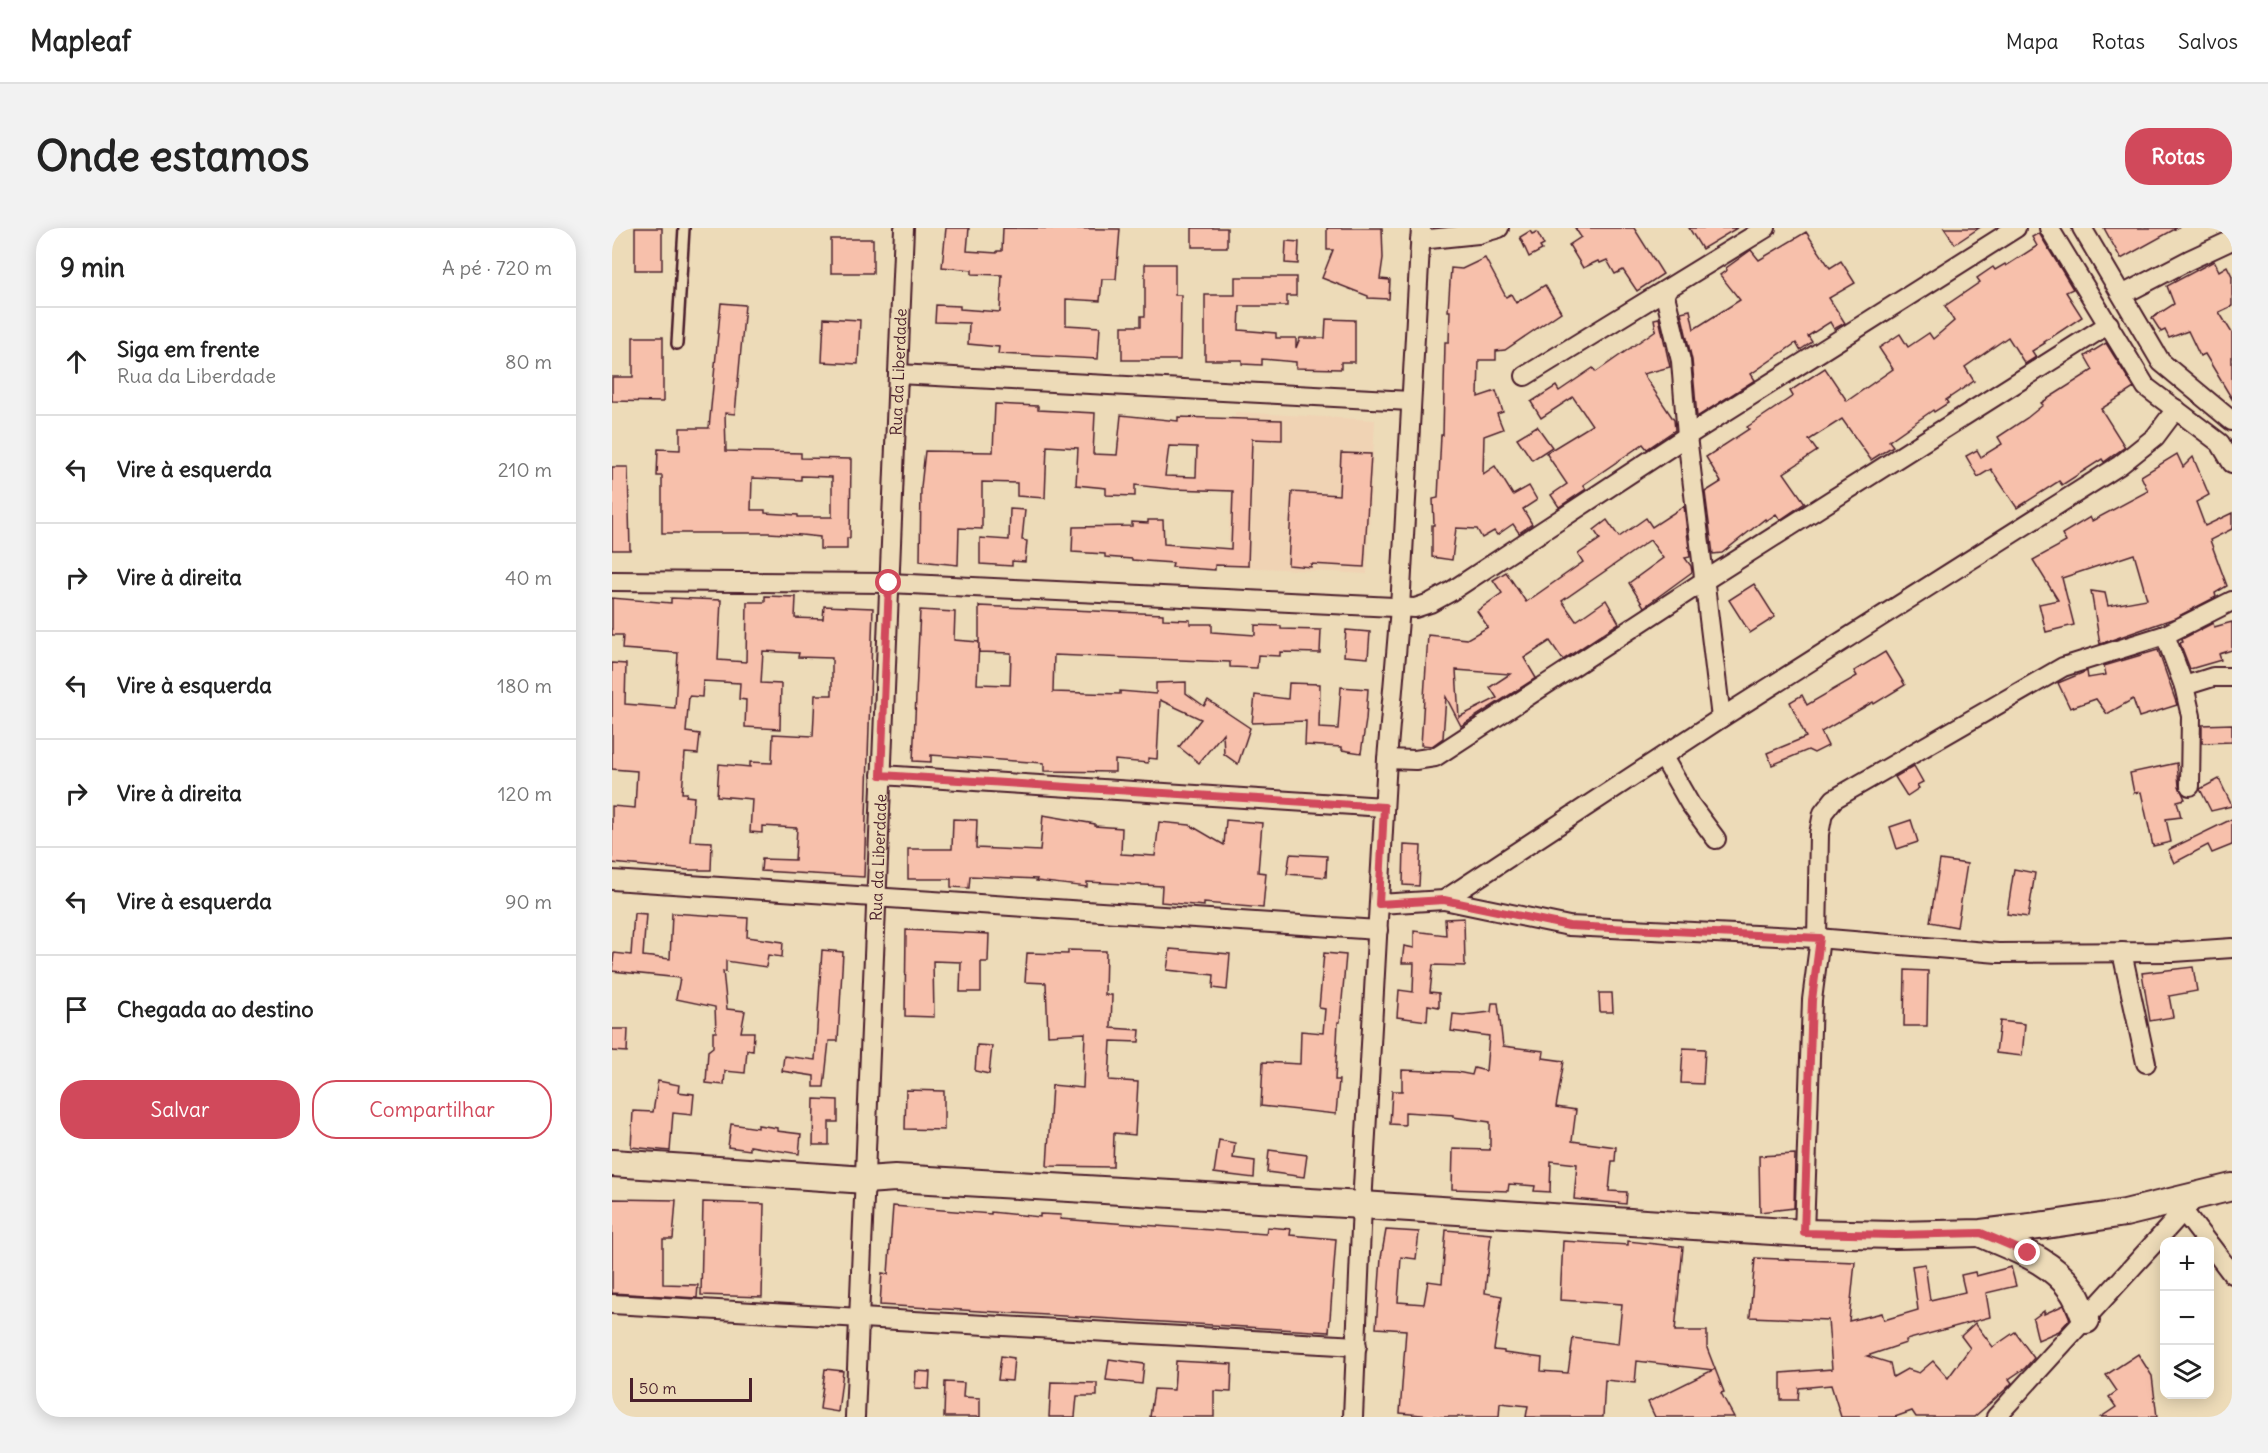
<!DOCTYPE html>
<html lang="pt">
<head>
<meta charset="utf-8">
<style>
	body { margin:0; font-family:Delius,sans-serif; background:#f2f2f2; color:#222 }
	.controls { position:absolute; right:18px; bottom:18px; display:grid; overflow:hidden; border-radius:12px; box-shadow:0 3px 15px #0003 }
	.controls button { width:54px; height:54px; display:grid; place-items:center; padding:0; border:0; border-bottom:2px solid #e0e0e0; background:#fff; color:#222; font:30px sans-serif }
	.scale { position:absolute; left:18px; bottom:15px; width:122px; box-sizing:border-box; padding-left:6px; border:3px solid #4a1f2b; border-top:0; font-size:16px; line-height:21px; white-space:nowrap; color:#4a1f2b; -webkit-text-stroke:4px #eddbb8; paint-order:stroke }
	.stop { position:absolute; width:18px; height:18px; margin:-14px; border:4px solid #d1495b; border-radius:50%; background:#fff }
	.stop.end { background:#d1495b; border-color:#fff; box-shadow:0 2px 6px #0008 }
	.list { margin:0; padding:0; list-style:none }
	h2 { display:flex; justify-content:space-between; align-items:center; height:78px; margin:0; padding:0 24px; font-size:26px }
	h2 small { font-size:20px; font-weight:400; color:#767676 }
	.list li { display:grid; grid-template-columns:39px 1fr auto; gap:18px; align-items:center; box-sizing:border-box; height:108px; padding:0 24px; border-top:2px solid #e0e0e0 }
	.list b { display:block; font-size:22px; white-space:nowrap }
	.list p { margin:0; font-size:20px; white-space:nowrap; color:#767676 }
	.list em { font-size:20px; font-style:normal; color:#767676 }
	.actions { display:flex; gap:12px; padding:18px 24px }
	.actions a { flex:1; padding:14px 0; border:2px solid #d1495b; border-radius:24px; text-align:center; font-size:21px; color:#d1495b }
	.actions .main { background:#d1495b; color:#fff }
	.icon { flex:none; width:33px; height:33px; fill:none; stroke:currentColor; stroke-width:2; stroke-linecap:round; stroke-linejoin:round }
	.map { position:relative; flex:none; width:1620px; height:1189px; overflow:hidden; border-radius:24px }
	header { display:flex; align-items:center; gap:36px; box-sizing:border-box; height:84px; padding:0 30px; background:#fff; border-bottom:2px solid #e0e0e0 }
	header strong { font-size:28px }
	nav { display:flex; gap:33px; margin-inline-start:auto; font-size:21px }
	.intro { display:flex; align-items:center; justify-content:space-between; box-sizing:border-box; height:144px; padding:0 36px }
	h1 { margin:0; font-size:42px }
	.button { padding:15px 27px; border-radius:24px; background:#d1495b; color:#fff; font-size:21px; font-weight:700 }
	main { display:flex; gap:36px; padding:0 36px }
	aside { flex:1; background:#fff; border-radius:24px; box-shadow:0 3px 15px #0003 }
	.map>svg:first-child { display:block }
	.built { fill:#f0d3b4 }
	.building { fill:#f7c0ab; stroke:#4a1f2b; stroke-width:1.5; fill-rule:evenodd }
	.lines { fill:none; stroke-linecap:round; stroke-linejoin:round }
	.lane-casing { stroke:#4a1f2b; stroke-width:14 }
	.street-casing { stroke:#4a1f2b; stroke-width:22 }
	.secondary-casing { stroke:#4a1f2b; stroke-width:30 }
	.lane { stroke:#eddbb8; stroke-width:9 }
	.street { stroke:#eddbb8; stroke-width:18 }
	.secondary { stroke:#eddbb8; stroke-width:26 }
	.route { stroke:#d1495b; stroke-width:8 }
	.labels { text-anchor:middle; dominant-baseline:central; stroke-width:4.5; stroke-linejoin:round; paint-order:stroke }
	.street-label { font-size:16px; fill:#4a1f2b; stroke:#eddbb8 }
</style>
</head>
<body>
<header>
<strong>Mapleaf</strong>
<nav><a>Mapa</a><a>Rotas</a><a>Salvos</a></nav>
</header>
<div class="intro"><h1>Onde estamos</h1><a class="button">Rotas</a></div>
<main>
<aside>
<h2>9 min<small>A pé · 720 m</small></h2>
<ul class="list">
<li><svg class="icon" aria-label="ahead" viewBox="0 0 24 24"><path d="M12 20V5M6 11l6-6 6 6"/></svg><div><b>Siga em frente</b><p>Rua da Liberdade</p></div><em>80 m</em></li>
<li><svg class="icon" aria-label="left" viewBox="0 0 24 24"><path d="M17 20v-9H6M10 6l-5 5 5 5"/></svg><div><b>Vire à esquerda</b></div><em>210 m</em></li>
<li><svg class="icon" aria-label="right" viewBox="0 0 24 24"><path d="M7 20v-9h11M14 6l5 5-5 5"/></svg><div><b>Vire à direita</b></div><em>40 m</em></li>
<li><svg class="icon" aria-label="left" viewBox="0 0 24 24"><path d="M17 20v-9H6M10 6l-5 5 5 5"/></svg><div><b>Vire à esquerda</b></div><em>180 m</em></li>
<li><svg class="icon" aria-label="right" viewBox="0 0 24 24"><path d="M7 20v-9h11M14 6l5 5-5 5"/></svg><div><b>Vire à direita</b></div><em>120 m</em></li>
<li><svg class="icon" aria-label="left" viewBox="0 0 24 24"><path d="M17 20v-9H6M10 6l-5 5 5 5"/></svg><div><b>Vire à esquerda</b></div><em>90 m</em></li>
<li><svg class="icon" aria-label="arrive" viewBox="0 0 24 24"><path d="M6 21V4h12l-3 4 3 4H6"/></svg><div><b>Chegada ao destino</b></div></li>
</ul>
<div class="actions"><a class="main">Salvar</a><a>Compartilhar</a></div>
</aside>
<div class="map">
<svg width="1620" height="1189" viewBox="0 0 1620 1189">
	<rect width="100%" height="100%" fill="#eddbb8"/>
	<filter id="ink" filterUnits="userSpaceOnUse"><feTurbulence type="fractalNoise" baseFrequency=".0167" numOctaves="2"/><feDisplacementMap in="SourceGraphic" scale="12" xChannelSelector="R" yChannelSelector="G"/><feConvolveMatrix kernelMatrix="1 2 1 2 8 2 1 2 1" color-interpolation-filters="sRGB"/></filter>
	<g filter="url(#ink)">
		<polygon class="built" points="623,184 763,192 755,346 615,338"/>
		<g class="building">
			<rect x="23" y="0" width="27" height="42"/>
			<polygon points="334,0 357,0 355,23 385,25 385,23 390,23 391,0 508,1 504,51 490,51 488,73 454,71 454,97 488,99 486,131 386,126 387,119 356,116 357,95 323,94 324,77 348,78 348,81 388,84 390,47 360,46 360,42 330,39"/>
			<rect x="580" y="0" width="35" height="19"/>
			<polygon points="715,0 770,0 771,30 768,51 778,52 777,71 756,70 756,68 710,50 721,22 715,22"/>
			<polygon points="963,0 1022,0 1051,46 1025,63 1011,42 1003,46 995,32 988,35 986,33 971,40 957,17 969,9"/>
			<polygon points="1077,0 1125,0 1090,21"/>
			<polygon points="1332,0 1367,0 1343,16"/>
			<polygon points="1492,0 1565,0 1509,31"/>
			<polygon points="918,3 920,6 925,4 932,17 928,19 930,22 917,29 908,9"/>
			<polygon points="1194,4 1218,40 1229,33 1243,55 1217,70 1233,95 1222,101 1218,94 1196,108 1200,114 1188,122 1184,115 1139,146 1143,152 1085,189 1080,132 1069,84 1078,82 1082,101 1128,72 1108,47 1115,42 1114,40 1139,22 1147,32"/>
			<polygon points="1427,5 1461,61 1454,64 1470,89 1432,114 1433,115 1420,123 1424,129 1413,136 1396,109 1353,139 1362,153 1334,172 1336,175 1322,184 1321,182 1277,213 1281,218 1259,232 1230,191 1197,212 1205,223 1172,245 1193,275 1168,292 1164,286 1154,293 1153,291 1110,325 1101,326 1093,264 1109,254 1094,229 1137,201 1135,199 1181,168 1178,163 1213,140 1235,173 1281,141 1267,120 1288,106 1296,119 1317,105 1321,111 1342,93 1333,78 1368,54 1365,50 1381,39 1383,42 1393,36 1394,38 1425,18 1420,9"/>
			<rect x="219" y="11" width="42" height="34"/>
			<polygon points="674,13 687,14 686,36 673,35"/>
			<polygon points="873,30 894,69 899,66 904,75 933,57 949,84 893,122 884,123 884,132 867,132 866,169 884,163 891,184 885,186 891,201 872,208 871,246 883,238 901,267 917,258 925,272 911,281 920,296 907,305 901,296 885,307 882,303 870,310 865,301 844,300 840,332 820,329 820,297 822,297 821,271 826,270 829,207 831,207 833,114 837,114 838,83 836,83 839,40 850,41"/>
			<polygon points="1602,33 1607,43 1615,38 1620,48 1620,78 1607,84 1620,105 1620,171 1593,126 1588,128 1576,103 1557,110 1553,102 1549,104 1540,90 1562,76 1555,58"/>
			<polygon points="533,36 563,36 563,67 569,67 568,132 510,132 510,98 529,98 529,88 533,88"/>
			<polygon points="623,49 684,49 684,68 675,68 675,78 628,78 627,102 664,105 664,110 684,110 684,120 688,110 713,110 714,91 743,92 743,134 729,134 729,141 684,140 684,134 650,131 650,137 630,136 630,132 593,132 593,67 623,67"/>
			<path d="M109,75L133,77L123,186L113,185L114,223L189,225V230L239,231L238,310H235V321H208V309L189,307L157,305H50V248H45L46,221L68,222V200H97ZM189,248L220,249V289H186V287L153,285V282H139L140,250L189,252Z"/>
			<polygon points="212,90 248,92 246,136 210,134"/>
			<polygon points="1047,90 1058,139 1031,146 1062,192 1063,202 1035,221 1031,216 971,257 974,261 947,279 939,267 955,256 934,225 980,197 961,169 929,190 919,174 944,158 947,163 981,140 984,144 1044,102 1042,91"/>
			<polygon points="21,109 51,109 51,174 0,173 0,149 21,149"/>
			<polygon points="1494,115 1522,160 1489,181 1513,219 1492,234 1490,231 1450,257 1447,253 1405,280 1379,241 1366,249 1354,228 1365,222 1369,229 1390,216 1386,209 1415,190 1431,177 1429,175 1481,142 1473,128"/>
			<path d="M383,176L426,178V182L483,185L481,226L505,227L509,187L566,193V189L670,192V212L640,211L636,338L603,337V342L560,339L561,335L520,332V331L493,329V326L460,324L461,299L520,298V294L536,295V292H551L552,316L619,321L621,263L560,261L523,257V268L494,267V260L464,257L466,220L435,218L433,270L405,268V255L370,254V301L347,300L346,337L308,333L309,259L313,223L381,224ZM557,218L585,219L584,249L553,248Z"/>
			<polygon points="925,198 940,219 920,232 905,210"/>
			<polygon points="729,225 759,226 752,339 699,336 699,339 676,337 680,264 727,267"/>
			<polygon points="1565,226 1571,239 1581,229 1597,267 1584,274 1593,298 1620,285 1620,301 1598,312 1615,358 1603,365 1604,369 1563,390 1488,416 1479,363 1493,365 1496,378 1535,371 1522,326 1450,350 1462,397 1434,404 1427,376 1446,372 1421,332 1454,314 1450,306 1478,289 1480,293 1536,263 1529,248"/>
			<polygon points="0,239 16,239 18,322 0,322"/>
			<path d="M1072,278L1078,329L1073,330L1079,338L1080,344L1032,379L1017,355L1051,330L1038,312L950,373L964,393L994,372L1007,395L951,432L938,413L912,430L924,450L849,498L834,469L831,510L820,518L809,517L816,407L855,411L876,399L865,383L890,365L881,352L894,344L914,374L971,334L966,326L988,311L982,302L995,292L1007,309L1034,290L1040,299ZM844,442L898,446L878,459L885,470L847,489Z"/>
			<polygon points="398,281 413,282 410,312 415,313 413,334 400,333 400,338 368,336 368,310 397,312"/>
			<polygon points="1142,356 1163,389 1138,405 1117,372"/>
			<polygon points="153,368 184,369 183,390 211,391 212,378 261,380 252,649 149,643 150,631 183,632 185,600 150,598 150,605 138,604 140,571 105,568 107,536 138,539 138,534 160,535 161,506 201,508 203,467 220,467 220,430 186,429 187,425 151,423 149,455 169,456 168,501 133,499 134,472 127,471 128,455 91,453 90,469 77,468 74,504 88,506 86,526 73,525 70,565 75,565 74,568 82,569 78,613 100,614 99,642 76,642 0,635 0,578 23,580 25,543 0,541 0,435 14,436 13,476 63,480 66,425 10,421 11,407 0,407 0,370 59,375 59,370 109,372 106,432 134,434 135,374 153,374"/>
			<polygon points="367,378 551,386 551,391 578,392 578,396 600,396 600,404 643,407 643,397 669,398 669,401 709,402 708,425 668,424 668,428 646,427 645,440 618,439 618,434 442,427 441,464 508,466 508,463 544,466 544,455 574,454 574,465 592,478 596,472 638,500 626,536 612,526 611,505 587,535 567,519 589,491 548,472 545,531 536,530 536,535 503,532 503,544 432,543 432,535 319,527 319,534 301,533 308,382 343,384 342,412 367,414 365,456 398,457 399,425 367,424"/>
			<polygon points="1620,394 1620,422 1607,426 1609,432 1578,441 1568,415 1571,414 1570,411 1601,395 1602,399"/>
			<polygon points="734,402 758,404 756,430 732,428"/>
			<polygon points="1546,422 1565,477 1527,489 1521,471 1495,486 1484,471 1458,480 1446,455 1475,443 1476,450 1494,447 1492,438"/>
			<polygon points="1273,424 1293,457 1262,476 1261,474 1209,504 1216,518 1202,525 1196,522 1160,537 1155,525 1194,509 1178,474 1190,467 1195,477 1245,448 1242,443"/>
			<polygon points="677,455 708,456 707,500 726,501 729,459 756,461 754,492 749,525 730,522 730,519 693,517 694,493 640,495 643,467 676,471"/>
			<polygon points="1620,496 1620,514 1590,515 1590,497"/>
			<polygon points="1565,535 1567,558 1573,571 1565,573 1569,589 1554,591 1559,614 1541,618 1529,564 1522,565 1518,545"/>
			<polygon points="1302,538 1311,554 1305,557 1307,560 1295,568 1283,549"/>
			<polygon points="1607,551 1620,578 1599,583 1588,561"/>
			<polygon points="431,587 483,596 483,598 510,600 509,626 543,628 547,594 578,597 612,617 614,592 650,595 646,644 654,645 651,680 592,675 592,678 549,674 550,658 475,654 475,659 424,653 425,651 358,648 357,660 339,659 339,651 296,651 296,621 340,621 341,591 365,592 364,620 428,623"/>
			<polygon points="1620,591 1620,617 1600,625 1596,617 1562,635 1556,622"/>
			<polygon points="1299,592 1306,614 1285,621 1278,599"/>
			<polygon points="792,617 809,618 807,658 791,657"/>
			<polygon points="678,626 715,628 714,649 675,646"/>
			<polygon points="1328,632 1355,636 1345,699 1318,694"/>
			<polygon points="1402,641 1423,645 1416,689 1395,686"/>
			<polygon points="22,685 34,686 31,728 58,731 60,685 136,690 135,709 171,714 170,729 156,727 154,739 114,733 114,744 111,743 115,781 133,783 129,804 142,804 141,823 135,822 133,845 113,843 112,857 94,855 96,823 101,819 101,804 104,804 103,779 64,771 68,750 0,743 2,725 19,727"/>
			<polygon points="852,690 853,738 821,737 818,764 827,765 827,779 816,777 815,793 785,789 787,762 801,764 802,735 790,735 792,718 802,720 802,703 834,707 833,691"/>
			<polygon points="294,702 377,706 376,734 369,734 369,764 348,764 349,734 321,733 322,789 293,788"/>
			<polygon points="558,721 618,726 615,762 601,760 602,747 555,742"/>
			<polygon points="210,722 231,724 226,813 217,813 212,859 202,859 202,848 170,843 172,828 203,832"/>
			<polygon points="456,722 494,723 493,767 500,767 499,800 528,802 527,814 499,813 497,852 526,854 523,907 502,905 501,939 435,938 440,857 471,860 473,805 436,807 434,755 413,754 415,725 456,726"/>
			<polygon points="712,725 734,727 728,794 726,794 723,852 727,852 724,886 649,878 651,834 688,836 689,803 711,805 713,781 707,780"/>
			<polygon points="1581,739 1585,763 1557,768 1561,789 1538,793 1530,745"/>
			<polygon points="1293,742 1316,743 1315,798 1292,798"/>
			<polygon points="987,765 1000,765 1001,784 988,784"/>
			<polygon points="880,775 886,775 891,818 932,823 931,830 952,833 944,879 964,882 960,913 1004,919 1003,933 1000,933 997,963 1015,964 1014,976 962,971 965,936 939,933 938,964 922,963 923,958 897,956 896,963 840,961 841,921 878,922 878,894 841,889 841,887 793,884 793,897 778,896 780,863 790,863 790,842 845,844 860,847 862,840 874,843 877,808 839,803 841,786 851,787 879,784"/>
			<polygon points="1388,793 1413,796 1410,828 1384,825"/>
			<polygon points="0,801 16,801 15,824 0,823"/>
			<polygon points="365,817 380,818 377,846 363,843"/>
			<polygon points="1071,820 1093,821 1091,856 1069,855"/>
			<polygon points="46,853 67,857 66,864 82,866 80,887 61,885 58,923 19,919 21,883 41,884"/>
			<polygon points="294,862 332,863 332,902 293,901"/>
			<polygon points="202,871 226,872 226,894 217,894 217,917 201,917"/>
			<polygon points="119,896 146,900 146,897 165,900 165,903 189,906 187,926 138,918 138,922 116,919"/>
			<polygon points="607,912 623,915 621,930 643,933 642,950 602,945"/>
			<polygon points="657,922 695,927 692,949 655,944"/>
			<polygon points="1183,926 1182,980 1148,984 1147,928"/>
			<polygon points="0,971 64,972 61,1011 51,1011 51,1056 86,1057 85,1070 0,1065"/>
			<polygon points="91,974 152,976 150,1069 89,1067"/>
			<polygon points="281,978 379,986 379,984 428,989 428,986 449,987 448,991 654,1006 655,999 679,1001 678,1007 724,1011 717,1104 268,1077 270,1045 276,1046"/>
			<polygon points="774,1002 807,1004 804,1031 789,1029 786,1074 812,1076 816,1053 830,1055 834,1002 879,1006 873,1065 890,1068 882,1122 892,1123 892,1125 930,1130 929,1143 956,1145 961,1110 1006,1116 1010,1076 948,1072 951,1013 1016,1017 1016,1013 1071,1019 1063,1103 1095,1103 1095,1120 1112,1164 1109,1165 1122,1189 1043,1189 1036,1174 1101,1142 1025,1133 1023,1155 993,1152 991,1189 914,1189 916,1178 888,1175 887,1189 831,1189 788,1185 794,1102 764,1100 769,1030"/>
			<polygon points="1143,1030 1243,1034 1237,1093 1270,1085 1272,1092 1306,1082 1300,1038 1313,1036 1318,1072 1353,1064 1349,1047 1363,1044 1364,1048 1399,1039 1404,1058 1374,1065 1378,1089 1294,1112 1294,1115 1255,1128 1278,1135 1281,1149 1295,1141 1307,1145 1321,1133 1336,1150 1358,1120 1349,1108 1363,1095 1381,1119 1403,1104 1422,1130 1413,1140 1397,1151 1400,1155 1394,1161 1362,1189 1304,1189 1300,1183 1283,1189 1229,1189 1219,1157 1187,1160 1186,1172 1169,1172 1169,1145 1220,1141 1216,1092 1138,1089"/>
			<polygon points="1452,1077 1458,1091 1447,1103 1426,1112 1421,1091 1432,1083 1432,1086"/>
			<polygon points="1526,1126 1540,1148 1545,1189 1489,1189 1504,1179 1497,1169 1505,1163 1494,1147"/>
			<polygon points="389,1128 402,1130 400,1153 386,1152"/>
			<polygon points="497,1131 532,1136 530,1156 494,1152"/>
			<polygon points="564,1133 620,1136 619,1164 602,1163 602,1189 538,1189 542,1161 562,1162"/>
			<polygon points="213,1141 231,1143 226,1184 208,1181"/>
			<polygon points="304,1143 318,1144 317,1161 303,1160"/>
			<polygon points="333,1154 352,1155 351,1169 368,1170 368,1189 332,1189"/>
			<polygon points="439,1154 485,1155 485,1168 465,1168 463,1189 437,1189"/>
		</g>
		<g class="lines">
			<g class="lane-casing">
				<polyline id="lane" points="65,116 72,0"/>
			</g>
			<g class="street-casing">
				<g id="street">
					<polyline points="1437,0 1534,159 1608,215 1620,235"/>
					<polyline points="1470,0 1549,134 1620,193"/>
					<polyline points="808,12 866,6 887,0"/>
					<polyline points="1052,63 1069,133 1075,208 1109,490"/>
					<polyline points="1510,67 1577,32 1620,12"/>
					<polyline points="286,146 798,173"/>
					<polyline points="913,148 1154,0"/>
					<polyline points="0,353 277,355 803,380 818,375 838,364 1075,208 1404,0"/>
					<polyline points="1553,407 1572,458 1579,488 1578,558"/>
					<polyline points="1572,458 1601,449 1620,449"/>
					<polyline points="1051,529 1078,576 1104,611"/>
					<polyline points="775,531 803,532 823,529 1092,353 1497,96"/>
					<polyline points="269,547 772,579"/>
					<polyline points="0,652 766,702"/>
					<polyline points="832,672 957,698 1205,710 1386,725 1562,724 1620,720"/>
					<polyline points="767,676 832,672 1109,490 1508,237 1543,209 1564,181"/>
					<polyline points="1205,710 1207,606 1211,585 1222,571 1451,439 1553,407 1620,373"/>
					<polyline points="1510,724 1534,835"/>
					<polyline points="1572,984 1595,1014"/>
					<polyline points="1192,1005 1200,772 1208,710"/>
					<polyline points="1598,1017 1620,1046"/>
					<polyline points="0,1076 745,1118"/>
					<path id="s1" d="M243,1189L292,0"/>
					<polyline points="741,1189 750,977 775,531 788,380 809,0"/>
					<polyline points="1384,1189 1585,968"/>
				</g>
			</g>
			<g class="secondary-casing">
				<g id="secondary">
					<polyline points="0,935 254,952 283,950 750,977 1192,1005 1283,1007 1369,1005 1434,997 1513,985 1620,959"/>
					<path d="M1370,1006C1402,1021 1438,1031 1460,1062C1466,1070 1470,1082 1474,1092"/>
				</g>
			</g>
			<use href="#lane" class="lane"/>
			<use href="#street" class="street"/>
			<use href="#secondary" class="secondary"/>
		</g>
	</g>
	<g class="lines" filter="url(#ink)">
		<polyline class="route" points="277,355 269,547 772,579 767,676 832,672 957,698 1208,710 1200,772 1192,1005 1282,1007 1369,1005 1416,1025"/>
	</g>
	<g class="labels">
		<g class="street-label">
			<text stroke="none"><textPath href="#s1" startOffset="1046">Rua da Liberdade</textPath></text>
			<text stroke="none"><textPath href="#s1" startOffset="560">Rua da Liberdade</textPath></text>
		</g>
	</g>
</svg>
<div class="controls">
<button>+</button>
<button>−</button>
<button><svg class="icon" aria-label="layers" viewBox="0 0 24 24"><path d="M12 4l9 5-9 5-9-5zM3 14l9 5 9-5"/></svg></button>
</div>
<div class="scale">50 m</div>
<div class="stop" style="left:277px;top:355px"></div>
<div class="stop end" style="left:1416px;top:1025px"></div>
</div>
</main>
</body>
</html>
